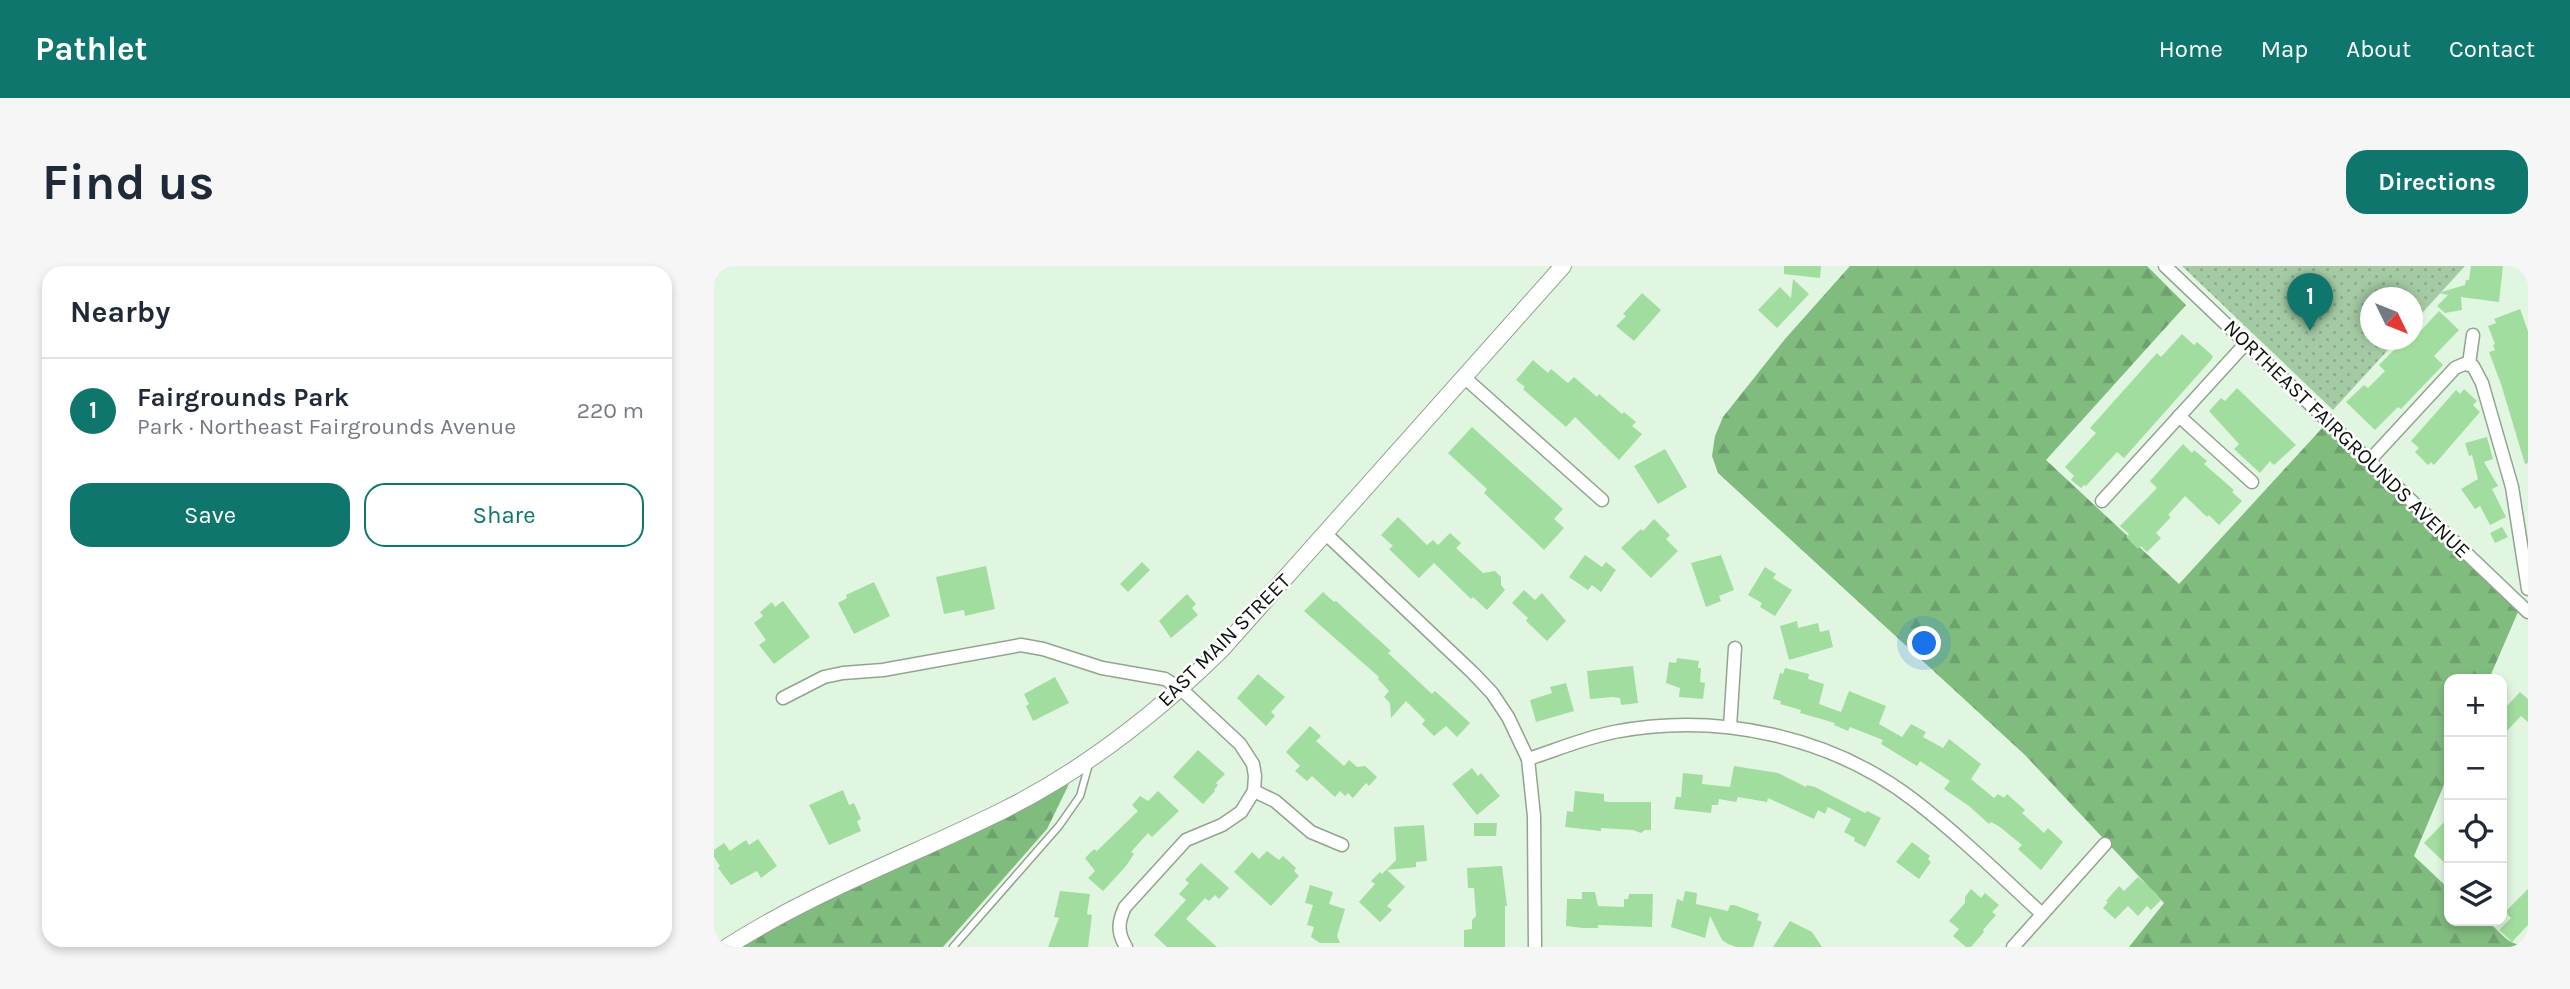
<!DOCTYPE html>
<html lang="en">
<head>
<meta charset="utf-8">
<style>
	body { margin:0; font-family:Karla,sans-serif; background:#f6f6f7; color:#1f2937 }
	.controls { position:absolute; right:21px; bottom:21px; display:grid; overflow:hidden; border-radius:14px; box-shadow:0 4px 10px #0003 }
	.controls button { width:63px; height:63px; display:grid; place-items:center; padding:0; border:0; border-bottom:2px solid #e0e1e3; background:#fff; color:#1f2937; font:35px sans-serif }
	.compass { position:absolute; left:1646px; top:21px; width:63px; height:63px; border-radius:50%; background:#fff; box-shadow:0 4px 10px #0003; rotate:133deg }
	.you { position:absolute; left:1211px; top:378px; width:24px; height:24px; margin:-18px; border:5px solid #fff; border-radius:50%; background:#1a73e8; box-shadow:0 0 0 10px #1a73e833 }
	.badge { display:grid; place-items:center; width:46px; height:46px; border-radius:50%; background:#0f766e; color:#fff; font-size:23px; font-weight:700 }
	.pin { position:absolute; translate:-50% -58px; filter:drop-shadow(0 2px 4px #0008) }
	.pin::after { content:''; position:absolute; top:37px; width:24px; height:21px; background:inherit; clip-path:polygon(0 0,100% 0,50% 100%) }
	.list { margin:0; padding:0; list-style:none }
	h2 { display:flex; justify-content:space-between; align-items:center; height:91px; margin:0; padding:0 28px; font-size:30px }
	h2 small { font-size:23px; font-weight:400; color:#747a83 }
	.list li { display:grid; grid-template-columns:46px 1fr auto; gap:21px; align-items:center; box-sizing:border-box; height:105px; padding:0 28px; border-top:2px solid #e0e1e3 }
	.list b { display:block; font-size:26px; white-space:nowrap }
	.list p { margin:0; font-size:23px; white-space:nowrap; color:#747a83 }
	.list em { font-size:23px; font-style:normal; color:#747a83 }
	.actions { display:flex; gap:14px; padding:21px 28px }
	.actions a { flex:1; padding:16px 0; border:2px solid #0f766e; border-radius:21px; text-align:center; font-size:24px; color:#0f766e }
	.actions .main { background:#0f766e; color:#fff }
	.icon { flex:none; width:38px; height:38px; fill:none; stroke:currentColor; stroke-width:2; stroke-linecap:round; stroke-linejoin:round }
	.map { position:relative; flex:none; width:1814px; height:681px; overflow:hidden; border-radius:21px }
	header { display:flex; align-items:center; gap:42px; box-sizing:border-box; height:98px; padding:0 35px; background:#0f766e; color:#fff }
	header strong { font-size:33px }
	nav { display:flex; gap:38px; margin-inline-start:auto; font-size:24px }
	.intro { display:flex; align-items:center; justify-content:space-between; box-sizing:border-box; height:168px; padding:0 42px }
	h1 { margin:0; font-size:49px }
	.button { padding:18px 32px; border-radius:21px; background:#0f766e; color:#fff; font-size:24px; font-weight:700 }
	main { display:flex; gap:42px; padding:0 42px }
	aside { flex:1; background:#fff; border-radius:21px; box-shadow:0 4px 10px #0003 }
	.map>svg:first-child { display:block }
	.forest { fill:url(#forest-firs) }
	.park { fill:url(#park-dots) }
	.building { fill:#a1dd9e }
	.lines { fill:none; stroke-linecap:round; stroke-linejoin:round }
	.service-casing { stroke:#91a490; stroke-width:9 }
	.minor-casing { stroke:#91a490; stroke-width:15 }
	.secondary-casing { stroke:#91a490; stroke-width:18 }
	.service { stroke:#fff; stroke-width:6 }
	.minor { stroke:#fff; stroke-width:12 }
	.secondary { stroke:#fff; stroke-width:16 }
	.labels { text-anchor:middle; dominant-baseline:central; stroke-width:5; stroke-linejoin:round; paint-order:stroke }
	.street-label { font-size:21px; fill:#0c130c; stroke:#fff }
</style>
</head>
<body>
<header>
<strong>Pathlet</strong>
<nav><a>Home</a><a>Map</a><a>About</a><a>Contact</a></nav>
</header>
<div class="intro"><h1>Find us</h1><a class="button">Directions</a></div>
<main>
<aside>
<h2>Nearby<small></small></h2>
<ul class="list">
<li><span class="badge">1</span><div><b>Fairgrounds Park</b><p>Park · Northeast Fairgrounds Avenue</p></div><em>220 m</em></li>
</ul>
<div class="actions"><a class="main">Save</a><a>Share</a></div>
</aside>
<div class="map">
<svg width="1814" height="681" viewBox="0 0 1814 681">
	<defs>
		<pattern id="forest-firs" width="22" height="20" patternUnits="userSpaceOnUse" patternTransform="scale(1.75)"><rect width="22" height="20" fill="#81bc7f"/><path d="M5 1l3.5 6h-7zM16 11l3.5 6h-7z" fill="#6ea16d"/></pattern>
		<pattern id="park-dots" width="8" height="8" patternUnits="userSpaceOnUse" patternTransform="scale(1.75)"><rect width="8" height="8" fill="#a4caa3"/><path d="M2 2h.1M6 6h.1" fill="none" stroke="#8cad8b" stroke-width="1.8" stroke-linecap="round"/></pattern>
	</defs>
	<rect width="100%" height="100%" fill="#e1f6e0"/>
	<g class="forest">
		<path d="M1136,0H1433L1472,39L1332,194L1465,318L1610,160L1804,346L1775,413H1735V507L1700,590L1735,623V655C1745,655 1762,651 1770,655C1787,662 1791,681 1814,679V681H1415L1450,637L1311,489L1004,207L998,190L1001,170L1009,151L1071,73Z"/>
		<polygon points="355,518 333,563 229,681 27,681 96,642"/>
	</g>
	<polygon class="park" points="1468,0 1751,0 1699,57 1699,32 1657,32 1657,74 1683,74 1619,144"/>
	<g class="building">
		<polygon points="1070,0 1107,0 1106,12 1070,8"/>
		<polygon points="1757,0 1789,0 1785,36 1747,31 1748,44 1731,47 1723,40 1734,29 1724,27 1751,19 1752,14 1755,14"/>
		<polygon points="1079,13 1095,28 1063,62 1044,44 1066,21 1077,32"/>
		<polygon points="928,27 947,44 920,75 902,60 912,50 909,48"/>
		<polygon points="1806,43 1814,65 1814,197 1811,198 1787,118 1775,86 1781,84 1779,79 1781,78 1774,60 1782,57 1780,53"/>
		<polygon points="1725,45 1745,64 1720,90 1729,99 1687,143 1684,141 1661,164 1632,136 1650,119 1654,122 1671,105 1665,99 1690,74 1698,74"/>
		<polygon points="1468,68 1480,79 1483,76 1499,90 1497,94 1410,192 1403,186 1372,220 1370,219 1367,222 1357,214 1360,210 1351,201 1382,167 1376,162 1443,87 1447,91"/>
		<polygon points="819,94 834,107 837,103 854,117 860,111 883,131 885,128 908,148 910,146 922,156 918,160 928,168 905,194 861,151 852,161 809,123 811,121 802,114"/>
		<polygon points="1523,122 1582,179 1560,199 1556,195 1546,207 1520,183 1525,178 1495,145 1507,132 1511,135"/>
		<polygon points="1750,123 1763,135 1759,139 1766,146 1720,199 1717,196 1714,199 1701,186 1705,182 1697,175 1742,124 1746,128"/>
		<polygon points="758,161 849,243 840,253 850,262 830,284 770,227 773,223 734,187"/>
		<polygon points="1773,171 1779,193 1770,196 1784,220 1778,223 1792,251 1776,259 1766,240 1761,243 1747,223 1764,213 1758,189 1755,190 1751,177"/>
		<polygon points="1469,178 1478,187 1480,184 1493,195 1490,198 1520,224 1518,226 1528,235 1505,259 1495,249 1493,251 1471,230 1454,249 1457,251 1442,267 1447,272 1433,286 1427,280 1424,283 1412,271 1415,268 1406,260 1443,222 1436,215"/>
		<polygon points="951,183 973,221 944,238 920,200"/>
		<polygon points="684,251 713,279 719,274 724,279 736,267 747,277 742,282 769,307 781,305 787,311 787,319 791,324 773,344 759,331 757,333 720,297 705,312 675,283 679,280 667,269"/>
		<polygon points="940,253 956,269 952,273 964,285 937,312 907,282 927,263 929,265"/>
		<polygon points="1788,261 1794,271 1781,277 1776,267"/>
		<polygon points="871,289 888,301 892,296 902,304 887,326 878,319 874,324 855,311"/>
		<polygon points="1007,289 1020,324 1005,330 1007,335 992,341 977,297"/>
		<polygon points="428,296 436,304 414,326 406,318"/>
		<polygon points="272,300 281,343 251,350 250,344 230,348 222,311"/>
		<polygon points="1051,301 1062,308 1059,312 1078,324 1061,350 1046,341 1048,337 1034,329"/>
		<polygon points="160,316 176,350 140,368 124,337 133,332 132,329"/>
		<polygon points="810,324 821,334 828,327 852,355 833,375 812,355 814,352 798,337"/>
		<polygon points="609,326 620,336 622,335 677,385 674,387 718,428 721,425 756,457 743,471 732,460 720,470 708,458 711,454 692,435 677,452 676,437 670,431 675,425 664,413 665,411 590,345"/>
		<polygon points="473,328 482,338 478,342 484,349 457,372 445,355"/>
		<polygon points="69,335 96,371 60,398 45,379 52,374 40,357 49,350 46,346 58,336 61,341"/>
		<polygon points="1083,355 1084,362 1104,357 1106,366 1115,364 1119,381 1075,394 1066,360"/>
		<polygon points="963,392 985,395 984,402 987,402 986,416 991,417 989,433 965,431 966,422 952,417 955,396 962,397"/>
		<polygon points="919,400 924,437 907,439 906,432 898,431 876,433 873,405"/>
		<polygon points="1071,402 1095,408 1094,413 1110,418 1105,438 1127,446 1135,425 1172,440 1165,458 1188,471 1197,458 1212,466 1209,471 1229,482 1235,473 1267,498 1257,513 1280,532 1284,528 1290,532 1293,528 1311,544 1308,547 1330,567 1334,562 1349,576 1327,604 1304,583 1308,579 1286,561 1277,556 1275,558 1255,540 1230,523 1236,515 1206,495 1203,500 1167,478 1169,474 1136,461 1134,465 1120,459 1121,457 1086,447 1087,444 1066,438 1067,435 1059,433 1066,407 1069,408"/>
		<polygon points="544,408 571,431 557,446 561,450 552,460 523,432"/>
		<polygon points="341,411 355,437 319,455 312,440 315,438 310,428"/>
		<polygon points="852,417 860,445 822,456 816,434 838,427 836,421"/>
		<polygon points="1806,426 1814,433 1814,456 1807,450 1788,470 1788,445"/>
		<polygon points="596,460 607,470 602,475 630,500 635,494 643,501 651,500 663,511 655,520 652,517 639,532 634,527 631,530 626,525 621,531 598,510 593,515 581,505 586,500 572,486"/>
		<polygon points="484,484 511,508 502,517 504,519 500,524 501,525 489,538 459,511"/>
		<polygon points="1020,500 1064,507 1092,521 1093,519 1101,521 1151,547 1153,545 1167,552 1151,581 1140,575 1141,572 1130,566 1137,553 1114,541 1111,548 1104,544 1100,553 1054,532 1053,536 1024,531 1022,536 1005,533 1004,539 998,539 997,547 960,543 962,531 967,531 969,507 989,509 988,518 1016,521"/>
		<polygon points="758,502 764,510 767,507 786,530 763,549 738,518"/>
		<polygon points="129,524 135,539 140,537 147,553 143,555 147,565 115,579 95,539"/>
		<polygon points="444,525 465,545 438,571 434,567 417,586 420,588 412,600 389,625 374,612 381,605 371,592 380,583 383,585 424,545 418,539 426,530 434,535"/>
		<polygon points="861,525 890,528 890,535 894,536 937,536 937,564 931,564 927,567 919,564 887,562 887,565 851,561 853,545 859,546"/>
		<polygon points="1735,551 1735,601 1710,577"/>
		<polygon points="760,557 783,557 782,570 760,570"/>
		<polygon points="710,559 713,595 702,596 702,601 673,604 691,621 673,640 678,644 666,656 645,636 661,618 657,615 666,606 668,608 682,594 680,561"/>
		<polygon points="44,573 63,600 47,612 43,605 17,619 4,602 6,600 0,591 0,584 10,577 16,585 32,574 35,579"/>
		<polygon points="1198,576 1216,590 1214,593 1217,596 1205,613 1182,596"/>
		<polygon points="553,585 565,594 569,590 582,602 580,605 585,610 557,640 520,606 538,586 545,593"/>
		<polygon points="487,597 515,622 505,633 501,629 495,635 491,632 472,653 503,681 453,681 440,669 472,634 465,628 475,617 471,614"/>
		<polygon points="788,600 793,640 791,640 791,681 750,681 750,664 758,663 758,654 762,650 760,622 754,622 753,602"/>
		<polygon points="1424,611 1444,629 1443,630 1447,634 1437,644 1433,640 1424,650 1414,640 1401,653 1389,642 1394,636 1392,635 1405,620 1410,625"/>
		<polygon points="596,619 619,626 615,638 631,643 623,670 626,677 606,677 597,671 600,661 593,659 599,639 591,637"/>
		<polygon points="1257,623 1267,632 1271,627 1285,639 1278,646 1282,649 1269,664 1270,666 1257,681 1252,681 1239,670 1245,663 1235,655 1251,637 1251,631"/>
		<polygon points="1814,623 1814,659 1798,676 1785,664 1797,652 1791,646"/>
		<polygon points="346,625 376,628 373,648 378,649 374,681 334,681 345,652 340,651"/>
		<polygon points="971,625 983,627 982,638 1014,645 1016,639 1020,639 1045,648 1043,654 1048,656 1039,681 1022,681 1014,678 1008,674 996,650 991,672 957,661 963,633 969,635"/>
		<polygon points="868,626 881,626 884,640 910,641 910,633 914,633 915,628 939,628 938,661 884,659 884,662 868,662 852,660 853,633 868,633"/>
		<polygon points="1076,655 1098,666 1108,681 1059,681"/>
	</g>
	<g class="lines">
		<g class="service-casing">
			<polyline id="service" points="239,681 345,560 366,530 375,498"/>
		</g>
		<g class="minor-casing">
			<g id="minor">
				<polyline points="1451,0 1814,346"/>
				<polyline points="1755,98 1759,69"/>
				<polyline points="751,112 888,234"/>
				<polyline points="1465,150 1538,216"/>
				<polyline points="1655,195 1741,102 1750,98 1759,100 1768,117 1798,221 1814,323"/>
				<polyline points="1388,235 1532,77"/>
				<polyline points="612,268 758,406 778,427 794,451 814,493 820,550 821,681"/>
				<path d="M69,432L110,411L129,407L169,404L307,379L329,383L388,402L451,413L467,423L526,478L539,498L541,510L540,525L527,546L508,559L472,574L411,641C404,656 403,666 412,681"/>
				<polyline points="1016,461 1021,382"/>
				<path d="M814,493C842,484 870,472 900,466C1004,446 1117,470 1201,535C1246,570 1287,610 1328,648"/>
				<polyline points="540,525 561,535 597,566 628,579"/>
				<polyline points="1299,681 1391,578"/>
			</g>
		</g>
		<g class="secondary-casing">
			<path id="secondary" d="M13,681C100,625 198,590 290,544C372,503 443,447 508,383L849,0"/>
		</g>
		<use href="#service" class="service"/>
		<use href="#minor" class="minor"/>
		<use href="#secondary" class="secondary"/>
	</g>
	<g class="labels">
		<g class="street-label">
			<text transform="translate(1633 173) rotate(44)">NORTHEAST FAIRGROUNDS AVENUE</text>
			<text transform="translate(510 374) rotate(-45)">EAST MAIN STREET</text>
		</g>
	</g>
</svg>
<div class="controls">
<button>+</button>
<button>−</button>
<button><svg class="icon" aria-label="locate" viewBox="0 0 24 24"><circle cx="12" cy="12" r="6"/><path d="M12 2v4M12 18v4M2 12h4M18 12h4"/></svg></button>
<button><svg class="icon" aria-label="layers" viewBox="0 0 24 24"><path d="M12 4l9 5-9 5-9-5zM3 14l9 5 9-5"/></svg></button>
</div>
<svg class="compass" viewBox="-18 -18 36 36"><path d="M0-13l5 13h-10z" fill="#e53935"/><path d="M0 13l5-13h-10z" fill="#747a83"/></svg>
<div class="you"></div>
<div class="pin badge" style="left:1596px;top:65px">1</div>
</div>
</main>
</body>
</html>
